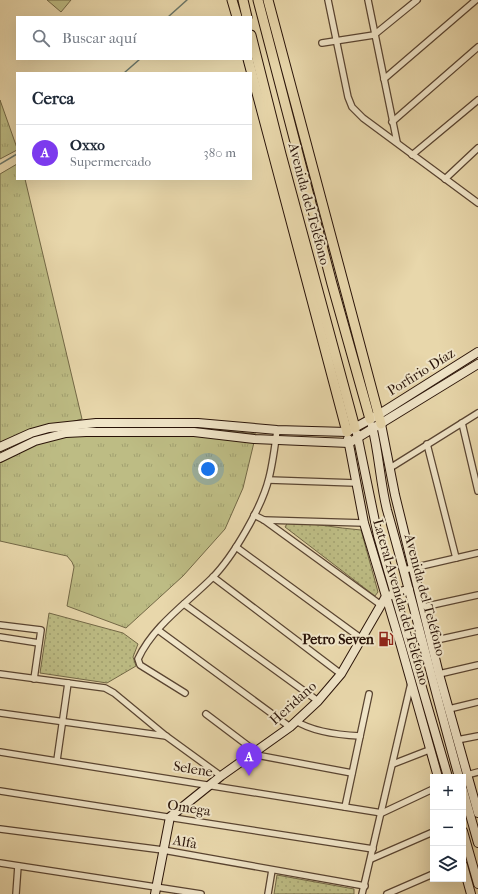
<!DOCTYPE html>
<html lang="es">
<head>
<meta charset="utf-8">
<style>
	body { margin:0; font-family:"IM FELL French Canon",serif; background:#f6f6f7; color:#1f2937 }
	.controls { position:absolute; right:12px; bottom:12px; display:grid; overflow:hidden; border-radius:0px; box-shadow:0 4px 16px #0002 }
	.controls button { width:36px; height:36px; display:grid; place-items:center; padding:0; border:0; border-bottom:1px solid #e0e1e3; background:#fff; color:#1f2937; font:20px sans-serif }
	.you { position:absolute; left:208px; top:469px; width:14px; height:14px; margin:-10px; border:3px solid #fff; border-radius:50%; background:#1a73e8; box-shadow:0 0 0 6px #1a73e833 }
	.badge { display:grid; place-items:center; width:26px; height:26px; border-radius:50%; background:#7c3aed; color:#fff; font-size:13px; font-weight:700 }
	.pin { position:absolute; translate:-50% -33px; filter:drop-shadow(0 1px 2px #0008) }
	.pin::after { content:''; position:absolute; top:21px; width:14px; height:12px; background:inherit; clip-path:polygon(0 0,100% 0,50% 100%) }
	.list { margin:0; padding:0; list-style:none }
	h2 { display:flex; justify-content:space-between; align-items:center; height:52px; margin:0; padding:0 16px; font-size:17px }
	h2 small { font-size:13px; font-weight:400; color:#747a83 }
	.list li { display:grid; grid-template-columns:26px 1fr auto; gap:12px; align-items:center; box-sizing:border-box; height:56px; padding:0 16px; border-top:1px solid #e0e1e3 }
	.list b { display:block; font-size:15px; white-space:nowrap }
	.list p { margin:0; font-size:13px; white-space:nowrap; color:#747a83 }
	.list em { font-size:13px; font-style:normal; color:#747a83 }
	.icon { flex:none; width:22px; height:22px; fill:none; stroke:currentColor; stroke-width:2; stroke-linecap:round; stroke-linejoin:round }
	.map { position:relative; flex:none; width:478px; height:894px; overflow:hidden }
	.search { position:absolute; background:#fff; box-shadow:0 4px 16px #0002; left:16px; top:16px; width:236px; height:44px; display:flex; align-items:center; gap:10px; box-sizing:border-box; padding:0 14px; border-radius:0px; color:#747a83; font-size:15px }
	.panel { position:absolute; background:#fff; box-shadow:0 4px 16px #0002; left:16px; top:72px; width:236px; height:108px; border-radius:0px }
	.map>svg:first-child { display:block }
	.grass { fill:url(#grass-tufts); stroke:#736846 }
	.park { fill:url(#park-dots); stroke:#736846 }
	.pitch { fill:#bdbc84; stroke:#736846 }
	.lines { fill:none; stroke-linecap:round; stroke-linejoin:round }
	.stream { stroke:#6b7769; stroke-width:1.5 }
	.street-casing { stroke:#594431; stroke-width:8 }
	.secondary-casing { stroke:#291308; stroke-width:10 }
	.primary-casing { stroke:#291308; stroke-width:11 }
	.street { stroke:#f0e5c8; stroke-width:5.5 }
	.secondary { stroke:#f0e5c8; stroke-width:8 }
	.primary { stroke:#e8d7ab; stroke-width:9 }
	.labels { text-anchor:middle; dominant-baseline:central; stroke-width:4; stroke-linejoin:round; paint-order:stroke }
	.street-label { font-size:14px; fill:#291308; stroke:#f0e5c8 }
	.poi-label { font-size:14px; font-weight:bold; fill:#291308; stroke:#f0e5c8; text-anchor:end }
</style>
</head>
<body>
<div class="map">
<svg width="478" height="894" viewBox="0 0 478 894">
	<defs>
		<pattern id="grass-tufts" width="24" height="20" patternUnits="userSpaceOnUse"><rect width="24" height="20" fill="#bdbc84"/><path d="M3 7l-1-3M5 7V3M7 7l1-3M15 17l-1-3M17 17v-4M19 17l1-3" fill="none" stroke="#a2a170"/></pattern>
		<pattern id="park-dots" width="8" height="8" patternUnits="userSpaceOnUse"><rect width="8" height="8" fill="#bdbc84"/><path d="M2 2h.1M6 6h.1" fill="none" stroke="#a2a170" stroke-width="1.8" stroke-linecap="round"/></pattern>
	</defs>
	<rect width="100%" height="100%" fill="#e8d7ab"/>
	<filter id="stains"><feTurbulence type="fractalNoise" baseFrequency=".005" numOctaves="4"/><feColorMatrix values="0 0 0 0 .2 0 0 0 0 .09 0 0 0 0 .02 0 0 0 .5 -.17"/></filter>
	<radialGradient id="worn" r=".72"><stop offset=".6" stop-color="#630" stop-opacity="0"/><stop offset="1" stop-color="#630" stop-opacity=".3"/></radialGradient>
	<g class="grass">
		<polygon points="0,100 17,148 17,150 0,159"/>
		<polygon points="17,164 17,179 25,179 82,419 39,431 0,452 0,174"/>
		<polygon points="195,427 256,434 243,488 225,529 183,576 126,628 67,606 74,567 72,562 67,556 0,541 0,461 50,438 87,429"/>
	</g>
	<g class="park">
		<path d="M288,522C313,523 336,528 361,530L378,592L375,596L285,527Z"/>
		<polygon points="49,613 123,633 138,644 133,657 136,666 107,683 40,673"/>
		<polygon points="277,875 354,889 354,894 274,894"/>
	</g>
	<polygon class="pitch" points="47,0 71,0 61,12"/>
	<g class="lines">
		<g class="stream">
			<polyline points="168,17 187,0"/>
			<polyline points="124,73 140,59"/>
			<polyline points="0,164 17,154"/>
		</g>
		<g class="street-casing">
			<g id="street">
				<polyline points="328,0 348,97 352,107 363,118 478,203"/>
				<polyline points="368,0 397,142"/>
				<polyline points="322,43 374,35 417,0"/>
				<polyline points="384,79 476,0"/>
				<polyline points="392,122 478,47"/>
				<polyline points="412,155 478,100"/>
				<polyline points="445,179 478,148"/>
				<polyline points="462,423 478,491"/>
				<polyline points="427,444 456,558"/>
				<polyline points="390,468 478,413"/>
				<polyline points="269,480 356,483"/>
				<polyline points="254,515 264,520 381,605"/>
				<polyline points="264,520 364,523"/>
				<polyline points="236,547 362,639"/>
				<polyline points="404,570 478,553"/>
				<polyline points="213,577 341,674"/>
				<polyline points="184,604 318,701"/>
				<polyline points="423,607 478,595"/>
				<polyline points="0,625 41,630 34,679"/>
				<polyline points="158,630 290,727"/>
				<polyline points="0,637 39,643"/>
				<polyline points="432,641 478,631"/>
				<polyline points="0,674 105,688 114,693 166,736 221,776"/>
				<polyline points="439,674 478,665"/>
				<path d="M185,693L140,665L138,659C153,626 187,603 212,578C233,557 262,507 269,478C273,462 275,446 277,430"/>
				<polyline points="449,709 478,702"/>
				<polyline points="0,713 166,736"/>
				<polyline points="206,714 255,751"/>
				<path d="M296,721C313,732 340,735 360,736"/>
				<polyline points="457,740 478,736"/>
				<polyline points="0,752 382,813 433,789"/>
				<polyline points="251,754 352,773"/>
				<polyline points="57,760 68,683"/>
				<polyline points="393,764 429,750"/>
				<polyline points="467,775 478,772"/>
				<polyline points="0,791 373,849"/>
				<polyline points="345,807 369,694"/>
				<polyline points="0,829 163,850 365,886"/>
				<polyline points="371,859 433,832"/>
				<polyline points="0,863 201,894"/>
				<polyline points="16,894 18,866"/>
				<polyline points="268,894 272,870"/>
				<polyline points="362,894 411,683"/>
				<polyline points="387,894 433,874"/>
			</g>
		</g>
		<g class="secondary-casing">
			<g id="secondary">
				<polyline points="381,424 395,495 439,674 478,813"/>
				<path d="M372,426C379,453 380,482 387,510C412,598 434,688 459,777"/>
				<polyline points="357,434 378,536 448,777"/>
				<polyline points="348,439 364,523 401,646 438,777"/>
				<polyline points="0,447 31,433 49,428 96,423 198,423 277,430 347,432 378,415 478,352"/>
				<polyline points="0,458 35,441 66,433 86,432 194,432 254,439 349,443 478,364"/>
				<polyline points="463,790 478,843"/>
				<polyline points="463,831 478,884"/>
				<polyline points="463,865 471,894"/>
				<polyline points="155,894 170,817 221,776 290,727 318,701 341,674 385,598 395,593 409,590"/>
			</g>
		</g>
		<g class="primary-casing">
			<g id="primary">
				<polyline points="232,0 237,17"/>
				<polyline points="243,0 247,17"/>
				<polyline points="258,0 332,284 370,419"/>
				<polyline points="268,0 381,424"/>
				<polyline points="251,35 281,154 355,428"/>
				<polyline points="248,59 347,432"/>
			</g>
		</g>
		<use href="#street" class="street"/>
		<use href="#secondary" class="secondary"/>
		<use href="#primary" class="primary"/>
	</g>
	<defs>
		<g id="fuel-bare" transform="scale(1.2)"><path d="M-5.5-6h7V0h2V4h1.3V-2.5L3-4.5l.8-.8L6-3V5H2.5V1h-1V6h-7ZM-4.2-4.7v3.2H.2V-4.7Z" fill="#8f2418" stroke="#f0e5c8" stroke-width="2.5" paint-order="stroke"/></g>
	</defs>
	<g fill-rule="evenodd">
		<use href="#fuel-bare" x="386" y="639"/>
	</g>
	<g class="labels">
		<g class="street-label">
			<text transform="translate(309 204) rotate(75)">Avenida del Teléfono</text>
			<text transform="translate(421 372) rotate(-32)">Porfirio Díaz</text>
			<text transform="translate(425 595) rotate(75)">Avenida del Teléfono</text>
			<text transform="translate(401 602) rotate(74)">Lateral Avenida del Teléfono</text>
			<text transform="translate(293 703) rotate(-42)">Heridano</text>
			<text transform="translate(193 769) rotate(9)">Selene</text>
			<text transform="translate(189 808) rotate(9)">Omega</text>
			<text transform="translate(185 842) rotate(10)">Alfa</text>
		</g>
		<g class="poi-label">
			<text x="374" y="639">Petro Seven</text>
		</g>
	</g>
	<rect width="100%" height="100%" filter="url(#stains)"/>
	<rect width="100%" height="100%" fill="url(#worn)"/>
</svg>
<div class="controls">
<button>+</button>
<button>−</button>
<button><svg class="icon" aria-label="layers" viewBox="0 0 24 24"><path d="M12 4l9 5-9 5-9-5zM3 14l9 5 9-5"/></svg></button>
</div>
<div class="you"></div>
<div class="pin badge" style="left:249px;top:776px">A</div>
<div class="search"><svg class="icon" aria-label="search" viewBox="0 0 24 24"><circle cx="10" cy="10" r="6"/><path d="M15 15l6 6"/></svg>Buscar aquí</div>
<section class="panel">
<h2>Cerca<small></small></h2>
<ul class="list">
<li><span class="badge">A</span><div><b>Oxxo</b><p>Supermercado</p></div><em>380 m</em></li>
</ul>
</section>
</div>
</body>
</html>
